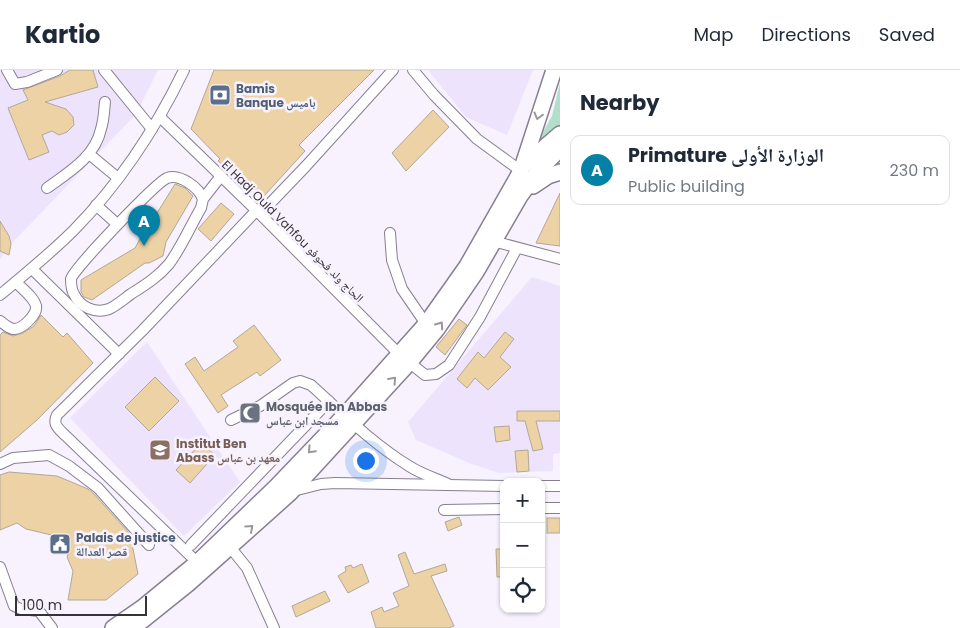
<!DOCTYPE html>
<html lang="en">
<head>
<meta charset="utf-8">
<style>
	body { margin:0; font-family:Poppins,"Noto Naskh Arabic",sans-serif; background:#f2f2f3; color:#1f2937 }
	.controls { position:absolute; right:15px; bottom:15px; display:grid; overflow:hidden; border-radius:10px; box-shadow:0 1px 4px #0004 }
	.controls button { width:45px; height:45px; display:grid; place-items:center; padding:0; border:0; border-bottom:1px solid #e0e1e3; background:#fff; color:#1f2937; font:25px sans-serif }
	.scale { position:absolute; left:15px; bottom:12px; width:132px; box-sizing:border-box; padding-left:5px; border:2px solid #353239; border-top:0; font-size:14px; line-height:18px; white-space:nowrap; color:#353239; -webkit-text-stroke:4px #f7f2fd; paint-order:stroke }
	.you { position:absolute; left:365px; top:390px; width:18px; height:18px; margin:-12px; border:4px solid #fff; border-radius:50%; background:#1a73e8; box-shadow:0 0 0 8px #1a73e833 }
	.badge { display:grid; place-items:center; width:32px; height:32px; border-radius:50%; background:#0681a6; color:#fff; font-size:16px; font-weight:700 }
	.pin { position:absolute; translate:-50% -41px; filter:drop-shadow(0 1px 2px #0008) }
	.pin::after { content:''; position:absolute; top:26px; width:18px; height:15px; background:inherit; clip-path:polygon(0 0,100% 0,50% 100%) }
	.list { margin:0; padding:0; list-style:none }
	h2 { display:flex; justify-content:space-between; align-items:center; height:65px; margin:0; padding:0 20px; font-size:21px }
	h2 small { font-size:16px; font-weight:400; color:#747a83 }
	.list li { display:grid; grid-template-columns:32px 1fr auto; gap:15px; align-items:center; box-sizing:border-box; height:70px; margin:0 10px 10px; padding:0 10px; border:1px solid #e0e1e3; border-radius:10px }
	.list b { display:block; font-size:19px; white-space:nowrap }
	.list p { margin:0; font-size:16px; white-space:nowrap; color:#747a83 }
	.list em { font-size:16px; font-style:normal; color:#747a83 }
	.icon { flex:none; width:28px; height:28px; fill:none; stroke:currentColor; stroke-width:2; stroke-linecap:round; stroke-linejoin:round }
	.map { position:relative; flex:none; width:560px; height:558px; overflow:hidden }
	header { display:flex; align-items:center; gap:30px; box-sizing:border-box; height:70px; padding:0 25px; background:#fff; border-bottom:1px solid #e0e1e3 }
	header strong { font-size:24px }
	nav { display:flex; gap:28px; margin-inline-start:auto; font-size:18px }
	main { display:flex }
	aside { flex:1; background:#fff }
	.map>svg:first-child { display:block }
	.built { fill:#eee3fc }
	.green { fill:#b2dfca }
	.building { fill:#edd2a6; stroke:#b2a897 }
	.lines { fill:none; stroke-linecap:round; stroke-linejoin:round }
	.minor-casing { stroke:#877f90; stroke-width:12 }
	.highway-casing { stroke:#877f90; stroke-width:18 }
	.minor { stroke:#fff; stroke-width:10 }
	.highway { stroke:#fff; stroke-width:15 }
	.oneway { stroke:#9a989c }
	.labels { text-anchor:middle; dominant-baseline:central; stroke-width:5; stroke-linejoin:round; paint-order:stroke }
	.service-label { font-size:12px; font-weight:bold; fill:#4e5e75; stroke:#f7f2fd; text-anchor:start }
	.street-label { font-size:12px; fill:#353239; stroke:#f7f2fd }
	.worship-label { font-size:12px; font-weight:bold; fill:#5b616d; stroke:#f7f2fd; text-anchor:start }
	.education-label { font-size:12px; font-weight:bold; fill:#785e54; stroke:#f7f2fd; text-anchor:start }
</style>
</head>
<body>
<header>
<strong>Kartio</strong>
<nav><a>Map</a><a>Directions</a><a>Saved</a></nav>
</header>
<main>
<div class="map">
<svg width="560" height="558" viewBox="0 0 560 558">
	<rect width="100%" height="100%" fill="#f7f2fd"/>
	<g class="built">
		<polygon points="0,0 158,0 136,44 11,174 0,189"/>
		<polygon points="428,0 533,0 507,65 466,47"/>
		<polygon points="532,207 560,216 560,383 553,384 553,401 499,403 469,393 416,370 408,352"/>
		<polygon points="147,272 240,412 184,466 70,348"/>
	</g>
	<polygon class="green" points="560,13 560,57 534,78 552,46"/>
	<g class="building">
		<polygon points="70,0 93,0 98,17 45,32 66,39 73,47 74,55 67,62 59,65 52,61 42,65 49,82 29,90 8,38 28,30 23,20 60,6"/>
		<polygon points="214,0 374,0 299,75 305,81 264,126 218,91 220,89 191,59"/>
		<polygon points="433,40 449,57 406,101 392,83"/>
		<polygon points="175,114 185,118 193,126 166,172 163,186 149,193 145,193 92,230 84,227 81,222 81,210 135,178 140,169 152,162 149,156"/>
		<polygon points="560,123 560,176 536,173"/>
		<polygon points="221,133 234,144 211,171 198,159"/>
		<polygon points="0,151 9,166 11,174 9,185 0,181"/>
		<polygon points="41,245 63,267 67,263 93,293 37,350 0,382 0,265 3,262 13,266 23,263 34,256"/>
		<polygon points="459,249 467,255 445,285 436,277"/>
		<polygon points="254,255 281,290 260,306 257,302 221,325 228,336 218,343 185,294 195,287 204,301 238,277 233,271"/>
		<polygon points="505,262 514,269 500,287 511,297 488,320 475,308 467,318 457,309 478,282 484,288"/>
		<polygon points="155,307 179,331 149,361 125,337"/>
		<polygon points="517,341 560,341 560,351 536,351 543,379 533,381 525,351 517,351"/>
		<polygon points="509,356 510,370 496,372 494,357"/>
		<polygon points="201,373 215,385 190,413 176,400"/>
		<polygon points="528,380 529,401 517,402 515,381"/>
		<polygon points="9,402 57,406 88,419 93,423 130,464 138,504 106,530 68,530 73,501 67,487 70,480 60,467 26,459 17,453 0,460 0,405"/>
		<polygon points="459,447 462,455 448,461 445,452"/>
		<rect x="547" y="448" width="13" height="15"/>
		<polygon points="496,479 504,479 504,507 497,507"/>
		<polygon points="405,482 414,504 445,494 447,501 431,506 454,556 449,558 376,558 371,542 382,537 384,542 399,536 393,523 409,516 398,485"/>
		<polygon points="362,494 369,512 348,523 338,506 346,501 345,497 351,495 353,498"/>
		<polygon points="325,521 330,531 296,547 292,536"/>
	</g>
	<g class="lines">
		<g class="minor-casing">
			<g id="minor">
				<polyline points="7,0 15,14 27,12 57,0"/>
				<polyline points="104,0 152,59"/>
				<polyline points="413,0 434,25 477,69 521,101"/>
				<polyline points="160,47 260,144 400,285 425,305 436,304 449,295 480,247 517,178"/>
				<polyline points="89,84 118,108"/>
				<path d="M47,118C69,102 95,87 101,59C104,50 104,41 105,32"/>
				<path d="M203,129C199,118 180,103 167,108C156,113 74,198 71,209C71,213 72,221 74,224C80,237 95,244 109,239C116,236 124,229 131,224C145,215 158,207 169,194C181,178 191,155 201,138L203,129L221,106"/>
				<polyline points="96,135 117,154"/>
				<polyline points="260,144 306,96 393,0"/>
				<polyline points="390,163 392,190 402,219 426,254"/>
				<polyline points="489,170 560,189"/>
				<polyline points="32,199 119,284"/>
				<path d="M0,225C25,204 51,183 74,160C119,114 156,58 184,0"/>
				<path d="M0,251C4,254 8,258 13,259C22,260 38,244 36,236C34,227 22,219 16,212"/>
				<path d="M231,350L260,336L293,313L300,311L311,315C342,343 373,374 409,396C421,404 435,408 448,414"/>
				<polyline points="0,394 13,388 49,385 69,396 98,418 149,475"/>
				<polyline points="541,416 560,416"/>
				<polyline points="293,421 321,414 335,413 504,416"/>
				<polyline points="541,438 560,438"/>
				<polyline points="444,440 504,439"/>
				<polyline points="226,472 247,498 274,558"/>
				<polyline points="191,475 329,331"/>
				<path d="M201,496L66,366C59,359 52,355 57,345L142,261L256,141"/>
				<polyline points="0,497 14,536 21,539 39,541 52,558"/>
			</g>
		</g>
		<g class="highway-casing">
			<g id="highway">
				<polyline points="524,95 560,64"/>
				<polyline points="533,116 548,106 560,102"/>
				<polyline points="113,558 142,538 198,492 276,417 345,345 426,254 467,196 521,101 554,0"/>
				<polyline points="133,558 188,514 290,423 409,293 437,259 476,202 520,126 539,100 560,79"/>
			</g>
		</g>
		<use href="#minor" class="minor"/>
		<use href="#highway" class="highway"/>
	</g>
	<defs><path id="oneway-chevron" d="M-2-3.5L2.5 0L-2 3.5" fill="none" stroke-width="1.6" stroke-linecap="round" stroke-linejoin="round" transform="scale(1.25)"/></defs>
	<g class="oneway">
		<use href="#oneway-chevron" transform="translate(538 46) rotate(105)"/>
		<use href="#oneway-chevron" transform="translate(440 255) rotate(-55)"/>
		<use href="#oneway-chevron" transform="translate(393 310) rotate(-48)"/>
		<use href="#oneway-chevron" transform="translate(311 380) rotate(134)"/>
		<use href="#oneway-chevron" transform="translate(250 458) rotate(-42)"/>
	</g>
	<defs>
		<g id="bank-square" transform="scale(1.125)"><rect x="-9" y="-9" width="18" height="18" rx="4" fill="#5c6f8a" stroke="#f7f2fd"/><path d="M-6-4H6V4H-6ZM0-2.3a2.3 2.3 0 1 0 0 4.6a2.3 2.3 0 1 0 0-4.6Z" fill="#fff"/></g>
		<g id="mosque-square" transform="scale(1.125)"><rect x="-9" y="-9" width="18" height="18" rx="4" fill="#6b7280" stroke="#f7f2fd"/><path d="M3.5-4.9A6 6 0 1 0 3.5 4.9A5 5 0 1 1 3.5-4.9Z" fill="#fff"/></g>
		<g id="university-square" transform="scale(1.125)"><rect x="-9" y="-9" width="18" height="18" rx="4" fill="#8d6e63" stroke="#f7f2fd"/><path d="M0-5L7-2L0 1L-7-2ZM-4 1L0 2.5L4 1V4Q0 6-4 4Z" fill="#fff"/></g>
		<g id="civic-square" transform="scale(1.125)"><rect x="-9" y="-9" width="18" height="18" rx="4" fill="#5c6f8a" stroke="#f7f2fd"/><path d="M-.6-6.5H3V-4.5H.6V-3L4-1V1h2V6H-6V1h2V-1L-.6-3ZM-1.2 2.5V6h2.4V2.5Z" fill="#fff"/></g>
	</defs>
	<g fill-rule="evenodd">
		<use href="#bank-square" x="220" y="25"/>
		<use href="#mosque-square" x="250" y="343"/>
		<use href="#university-square" x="160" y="380"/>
		<use href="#civic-square" x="60" y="474"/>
	</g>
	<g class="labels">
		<g class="service-label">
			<text x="236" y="18">Bamis<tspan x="236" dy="14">Banque باميس</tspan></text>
			<text x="76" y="467">Palais de justice<tspan x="76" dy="14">قصر العدالة</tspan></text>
		</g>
		<g class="street-label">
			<text transform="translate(293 161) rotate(45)">El Hadj Ould Vahfou الحاج ولد فحوفو</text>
		</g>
		<g class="worship-label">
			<text x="266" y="336">Mosquée Ibn Abbas<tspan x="266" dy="14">مسجد ابن عباس</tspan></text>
		</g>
		<g class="education-label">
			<text x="176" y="373">Institut Ben<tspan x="176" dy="14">Abass معهد بن عباس</tspan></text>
		</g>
	</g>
</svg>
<div class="controls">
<button>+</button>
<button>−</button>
<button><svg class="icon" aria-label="locate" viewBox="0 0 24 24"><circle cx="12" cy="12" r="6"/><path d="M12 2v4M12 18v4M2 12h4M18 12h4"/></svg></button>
</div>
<div class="scale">100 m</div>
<div class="you"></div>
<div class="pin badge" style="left:144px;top:176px">A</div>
</div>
<aside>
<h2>Nearby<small></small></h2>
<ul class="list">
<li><span class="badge">A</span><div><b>Primature الوزارة الأولى</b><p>Public building</p></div><em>230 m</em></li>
</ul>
</aside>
</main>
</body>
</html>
